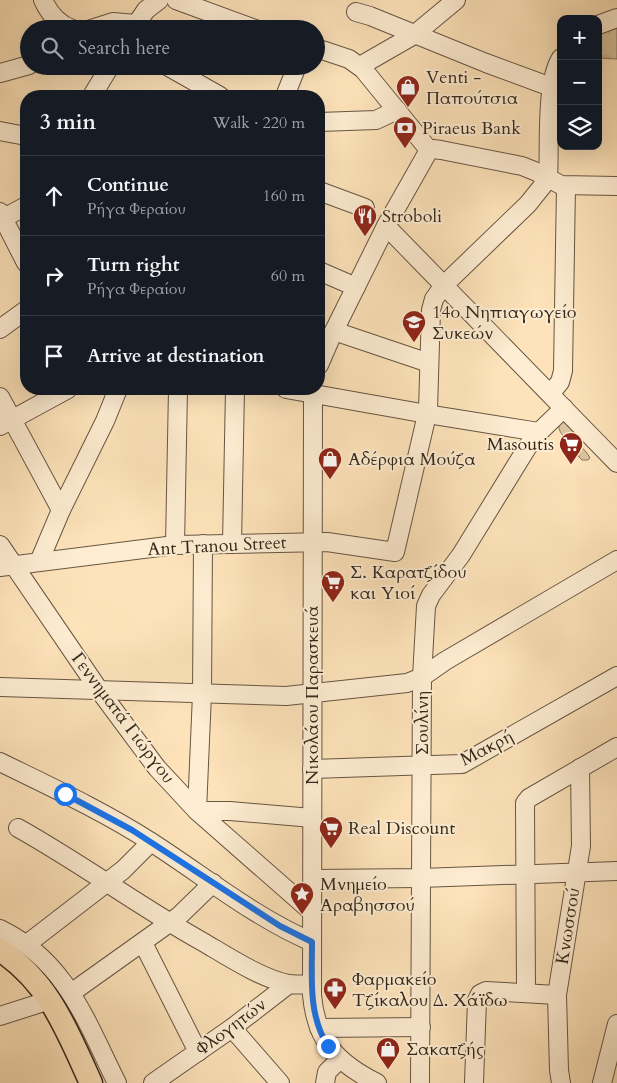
<!DOCTYPE html>
<html lang="en">
<head>
<meta charset="utf-8">
<style>
	body { margin:0; font-family:Cardo,serif; background:#20242c; color:#f1f3f6 }
	.controls { position:absolute; right:15px; top:15px; display:grid; overflow:hidden; border-radius:10px; box-shadow:0 5px 20px #0002 }
	.controls button { width:45px; height:45px; display:grid; place-items:center; padding:0; border:0; border-bottom:1px solid #363941; background:#171b24; color:#f1f3f6; font:25px sans-serif }
	.stop { position:absolute; width:15px; height:15px; margin:-11px; border:4px solid #1a73e8; border-radius:50%; background:#fff }
	.stop.end { background:#1a73e8; border-color:#fff; box-shadow:0 1px 5px #0008 }
	.list { margin:0; padding:0; list-style:none }
	h2 { display:flex; justify-content:space-between; align-items:center; height:65px; margin:0; padding:0 20px; font-size:21px }
	h2 small { font-size:16px; font-weight:400; color:#9ea1a6 }
	.list li { display:grid; grid-template-columns:32px 1fr auto; gap:15px; align-items:center; box-sizing:border-box; height:80px; padding:0 20px; border-top:1px solid #363941 }
	.list b { display:block; font-size:19px; white-space:nowrap }
	.list p { margin:0; font-size:16px; white-space:nowrap; color:#9ea1a6 }
	.list em { font-size:16px; font-style:normal; color:#9ea1a6 }
	.icon { flex:none; width:28px; height:28px; fill:none; stroke:currentColor; stroke-width:2; stroke-linecap:round; stroke-linejoin:round }
	.map { position:relative; flex:none; width:617px; height:1083px; overflow:hidden }
	.search { position:absolute; background:#171b24; box-shadow:0 5px 20px #0002; left:20px; top:20px; width:305px; height:55px; display:flex; align-items:center; gap:12px; box-sizing:border-box; padding:0 18px; border-radius:28px; color:#9ea1a6; font-size:19px }
	.panel { position:absolute; background:#171b24; box-shadow:0 5px 20px #0002; left:20px; top:90px; width:305px; height:305px; border-radius:20px }
	.map>svg:first-child { display:block }
	.park { fill:url(#park-tufts); stroke:#87755e }
	.lines { fill:none; stroke-linecap:round; stroke-linejoin:round }
	.minor-casing { stroke:#665644; stroke-width:20 }
	.major-casing { stroke:#33271c; stroke-width:25 }
	.minor { stroke:#feedd2; stroke-width:18 }
	.major { stroke:#fee3ba; stroke-width:22 }
	.route { stroke:#1a73e8; stroke-width:6 }
	.labels { text-anchor:middle; dominant-baseline:central; stroke-width:4; stroke-linejoin:round; paint-order:stroke }
	.poi-label { font-size:18px; fill:#33271c; stroke:#feedd2; text-anchor:start }
	.street-label { font-size:18px; fill:#33271c; stroke:#feedd2 }
</style>
</head>
<body>
<div class="map">
<svg width="617" height="1083" viewBox="0 0 617 1083">
	<defs>
		<pattern id="park-tufts" width="24" height="20" patternUnits="userSpaceOnUse" patternTransform="scale(1.25)"><rect width="24" height="20" fill="#dbc39f"/><path d="M3 7l-1-3M5 7V3M7 7l1-3M15 17l-1-3M17 17v-4M19 17l1-3" fill="none" stroke="#bca888"/></pattern>
	</defs>
	<rect width="100%" height="100%" fill="#fee3ba"/>
	<filter id="stains"><feTurbulence type="fractalNoise" baseFrequency=".004" numOctaves="4"/><feColorMatrix values="0 0 0 0 .2 0 0 0 0 .09 0 0 0 0 .02 0 0 0 .5 -.17"/></filter>
	<radialGradient id="worn" r=".72"><stop offset=".6" stop-color="#630" stop-opacity="0"/><stop offset="1" stop-color="#630" stop-opacity=".3"/></radialGradient>
	<g class="park">
		<polygon points="617,23 617,59 598,58 598,33"/>
		<path d="M562,420L581,439L580,441C568,434 560,442 558,422Z"/>
		<path d="M568,442C579,443 585,449 590,458L588,460H582L576,454H573L566,447V444Z"/>
	</g>
	<g class="lines">
		<g class="minor-casing">
			<g id="minor">
				<path d="M43,0C49,13 58,24 72,29"/>
				<polyline points="176,0 255,29"/>
				<polyline points="356,12 370,16 486,63 551,87"/>
				<polyline points="598,25 617,18"/>
				<polyline points="91,29 113,22 136,24"/>
				<polyline points="133,29 146,10 159,0"/>
				<polyline points="316,48 349,59 363,69 429,150"/>
				<polyline points="167,66 220,96"/>
				<polyline points="360,66 414,35 456,0"/>
				<polyline points="0,73 29,65"/>
				<polyline points="92,96 110,66"/>
				<polyline points="285,96 297,66"/>
				<polyline points="319,122 376,120 397,110"/>
				<polyline points="0,131 26,136"/>
				<polyline points="429,150 433,149 441,150 522,166 537,172 561,185 617,186"/>
				<path d="M548,179C550,148 545,83 561,58"/>
				<polyline points="319,191 365,208"/>
				<polyline points="0,212 26,263"/>
				<polyline points="0,220 26,206"/>
				<polyline points="386,226 617,463"/>
				<polyline points="319,271 356,287"/>
				<polyline points="0,329 26,310"/>
				<polyline points="334,331 429,363"/>
				<polyline points="319,365 332,335 386,226 429,150"/>
				<polyline points="286,389 427,414 539,432"/>
				<path d="M313,389L312,995C316,1041 337,1063 377,1083"/>
				<polyline points="550,394 560,382 563,371 566,186"/>
				<polyline points="0,397 61,510"/>
				<polyline points="0,426 68,389"/>
				<polyline points="203,544 202,694 197,811 230,811 312,818"/>
				<polyline points="232,544 235,389"/>
				<polyline points="0,545 99,690 157,768 197,811 312,912"/>
				<polyline points="175,545 178,389"/>
				<polyline points="39,562 61,510 105,421 118,389"/>
				<polyline points="0,567 175,545 327,542 395,552 428,410 431,310 434,299 444,285 528,204 548,179"/>
				<polyline points="0,687 286,696 407,683 422,677 445,661 617,560"/>
				<path d="M0,762C51,787 103,811 151,842C204,876 254,917 312,942"/>
				<polyline points="312,769 462,764 617,676"/>
				<path d="M18,828C81,863 140,907 203,942C227,956 262,979 289,984C296,985 304,984 312,985"/>
				<polyline points="313,879 421,878 617,871"/>
				<path d="M0,929C66,961 86,1021 117,1083"/>
				<polyline points="143,943 198,1052"/>
				<polyline points="27,944 123,870 151,842"/>
				<polyline points="71,993 179,916 213,883"/>
				<polyline points="526,993 525,803 529,798 617,747"/>
				<polyline points="0,1016 50,1000"/>
				<polyline points="232,1028 280,1083"/>
				<polyline points="319,1028 421,1027"/>
				<polyline points="153,1083 232,1028 289,984"/>
				<polyline points="325,1083 327,1072 340,1059"/>
				<polyline points="420,1083 422,677 426,606 431,595 461,555 533,438 564,408"/>
				<polyline points="474,1083 477,1000 480,994 486,991 557,995"/>
				<polyline points="561,1083 559,1070 557,995 581,846 580,768"/>
				<polyline points="602,1083 617,1024"/>
			</g>
		</g>
		<g class="major-casing">
			<path id="major" d="M0,950C50,983 67,1031 91,1083"/>
		</g>
		<use href="#minor" class="minor"/>
		<use href="#major" class="major"/>
	</g>
	<g class="lines">
		<path class="route" d="M65,794L132,830L280,926L312,942C312,978 308,1015 328,1046"/>
	</g>
	<defs>
		<g id="shop-pin" transform="scale(1.25)"><path d="M0 17L-7.5 6A9.5 9.5 0 1 1 7.5 6Z" fill="#8f2418" stroke="#feedd2"/><path d="M-5-2.5h2.3a2.7 3.5 0 0 1 5.4 0H5L5.5 6h-11ZM-1.5-2.5h3a1.5 2.3 0 0 0-3 0Z" fill="#fff"/></g>
		<g id="bank-pin" transform="scale(1.25)"><path d="M0 17L-7.5 6A9.5 9.5 0 1 1 7.5 6Z" fill="#8f2418" stroke="#feedd2"/><path d="M-6-4H6V4H-6ZM0-2.3a2.3 2.3 0 1 0 0 4.6a2.3 2.3 0 1 0 0-4.6Z" fill="#fff"/></g>
		<g id="restaurant-pin" transform="scale(1.25)"><path d="M0 17L-7.5 6A9.5 9.5 0 1 1 7.5 6Z" fill="#8f2418" stroke="#feedd2"/><path d="M-5-6h1v4h1v-4h1v4h1v-4h1v5L-1.5 .5V6h-2V.5L-5-1ZM5-6V6H3V1.5H1.5Q1.5-4 5-6Z" fill="#fff"/></g>
		<g id="school-pin" transform="scale(1.25)"><path d="M0 17L-7.5 6A9.5 9.5 0 1 1 7.5 6Z" fill="#8f2418" stroke="#feedd2"/><path d="M0-5L7-2L0 1L-7-2ZM-4 1L0 2.5L4 1V4Q0 6-4 4Z" fill="#fff"/></g>
		<g id="supermarket-pin" transform="scale(1.25)"><path d="M0 17L-7.5 6A9.5 9.5 0 1 1 7.5 6Z" fill="#8f2418" stroke="#feedd2"/><path d="M-6-5.5h2.5l.6 2H6L4.5 2H-2.5L-4.4-4H-6ZM-1.5 3.2a1.3 1.3 0 1 0 .1 0ZM3 3.2a1.3 1.3 0 1 0 .1 0Z" fill="#fff"/></g>
		<g id="sight-pin" transform="scale(1.25)"><path d="M0 17L-7.5 6A9.5 9.5 0 1 1 7.5 6Z" fill="#8f2418" stroke="#feedd2"/><path d="M0-6L1.8-2.2L6-1.7L2.9 1.2L3.7 5.4L0 3.3L-3.7 5.4L-2.9 1.2L-6-1.7L-1.8-2.2Z" fill="#fff"/></g>
		<g id="pharmacy-pin" transform="scale(1.25)"><path d="M0 17L-7.5 6A9.5 9.5 0 1 1 7.5 6Z" fill="#8f2418" stroke="#feedd2"/><path d="M-2-6h4v4h4v4h-4v4h-4v-4h-4v-4h4Z" fill="#fff"/></g>
	</defs>
	<g fill-rule="evenodd">
		<use href="#shop-pin" x="408" y="87"/>
		<use href="#bank-pin" x="405" y="128"/>
		<use href="#restaurant-pin" x="365" y="216"/>
		<use href="#school-pin" x="414" y="322"/>
		<use href="#supermarket-pin" x="571" y="444"/>
		<use href="#shop-pin" x="330" y="459"/>
		<use href="#supermarket-pin" x="333" y="582"/>
		<use href="#supermarket-pin" x="331" y="828"/>
		<use href="#sight-pin" x="302" y="894"/>
		<use href="#pharmacy-pin" x="335" y="989"/>
		<use href="#shop-pin" x="388" y="1049"/>
	</g>
	<g class="labels">
		<g class="poi-label">
			<text x="426" y="77">Venti -<tspan x="426" dy="21">Παπούτσια</tspan></text>
			<text x="422" y="128">Piraeus Bank</text>
			<text x="382" y="216">Stroboli</text>
			<text x="432" y="312">14ο Νηπιαγωγείο<tspan x="432" dy="21">Συκεών</tspan></text>
			<text x="554" y="444" text-anchor="end">Masoutis</text>
			<text x="348" y="459">Αδέρφια Μούζα</text>
			<text x="350" y="572">Σ. Καρατζίδου<tspan x="350" dy="21">και Υιοί</tspan></text>
			<text x="348" y="828">Real Discount</text>
			<text x="320" y="884">Μνημείο<tspan x="320" dy="21">Αραβησσού</tspan></text>
			<text x="352" y="979">Φαρμακείο<tspan x="352" dy="21">Τζίκαλου Δ. Χάϊδω</tspan></text>
			<text x="406" y="1049">Σακατζής</text>
		</g>
		<g class="street-label">
			<text transform="translate(217 546) rotate(-3)">Ant Tranou Street</text>
			<text transform="translate(312 695) rotate(-90)">Νικολάου Παρασκευά</text>
			<text transform="translate(123 718) rotate(53)">Γεννηματά Γιώργου</text>
			<text transform="translate(422 723) rotate(-90)">Σουλίνη</text>
			<text transform="translate(487 748) rotate(-27)">Μακρή</text>
			<text transform="translate(568 926) rotate(-81)">Κνωσσού</text>
			<text transform="translate(231 1027) rotate(-37)">Φλογητών</text>
		</g>
	</g>
	<rect width="100%" height="100%" filter="url(#stains)"/>
	<rect width="100%" height="100%" fill="url(#worn)"/>
</svg>
<div class="controls">
<button>+</button>
<button>−</button>
<button><svg class="icon" aria-label="layers" viewBox="0 0 24 24"><path d="M12 4l9 5-9 5-9-5zM3 14l9 5 9-5"/></svg></button>
</div>
<div class="stop" style="left:65px;top:794px"></div>
<div class="stop end" style="left:328px;top:1046px"></div>
<div class="search"><svg class="icon" aria-label="search" viewBox="0 0 24 24"><circle cx="10" cy="10" r="6"/><path d="M15 15l6 6"/></svg>Search here</div>
<section class="panel">
<h2>3 min<small>Walk · 220 m</small></h2>
<ul class="list">
<li><svg class="icon" aria-label="ahead" viewBox="0 0 24 24"><path d="M12 20V5M6 11l6-6 6 6"/></svg><div><b>Continue</b><p>Ρήγα Φεραίου</p></div><em>160 m</em></li>
<li><svg class="icon" aria-label="right" viewBox="0 0 24 24"><path d="M7 20v-9h11M14 6l5 5-5 5"/></svg><div><b>Turn right</b><p>Ρήγα Φεραίου</p></div><em>60 m</em></li>
<li><svg class="icon" aria-label="arrive" viewBox="0 0 24 24"><path d="M6 21V4h12l-3 4 3 4H6"/></svg><div><b>Arrive at destination</b></div></li>
</ul>
</section>
</div>
</body>
</html>
